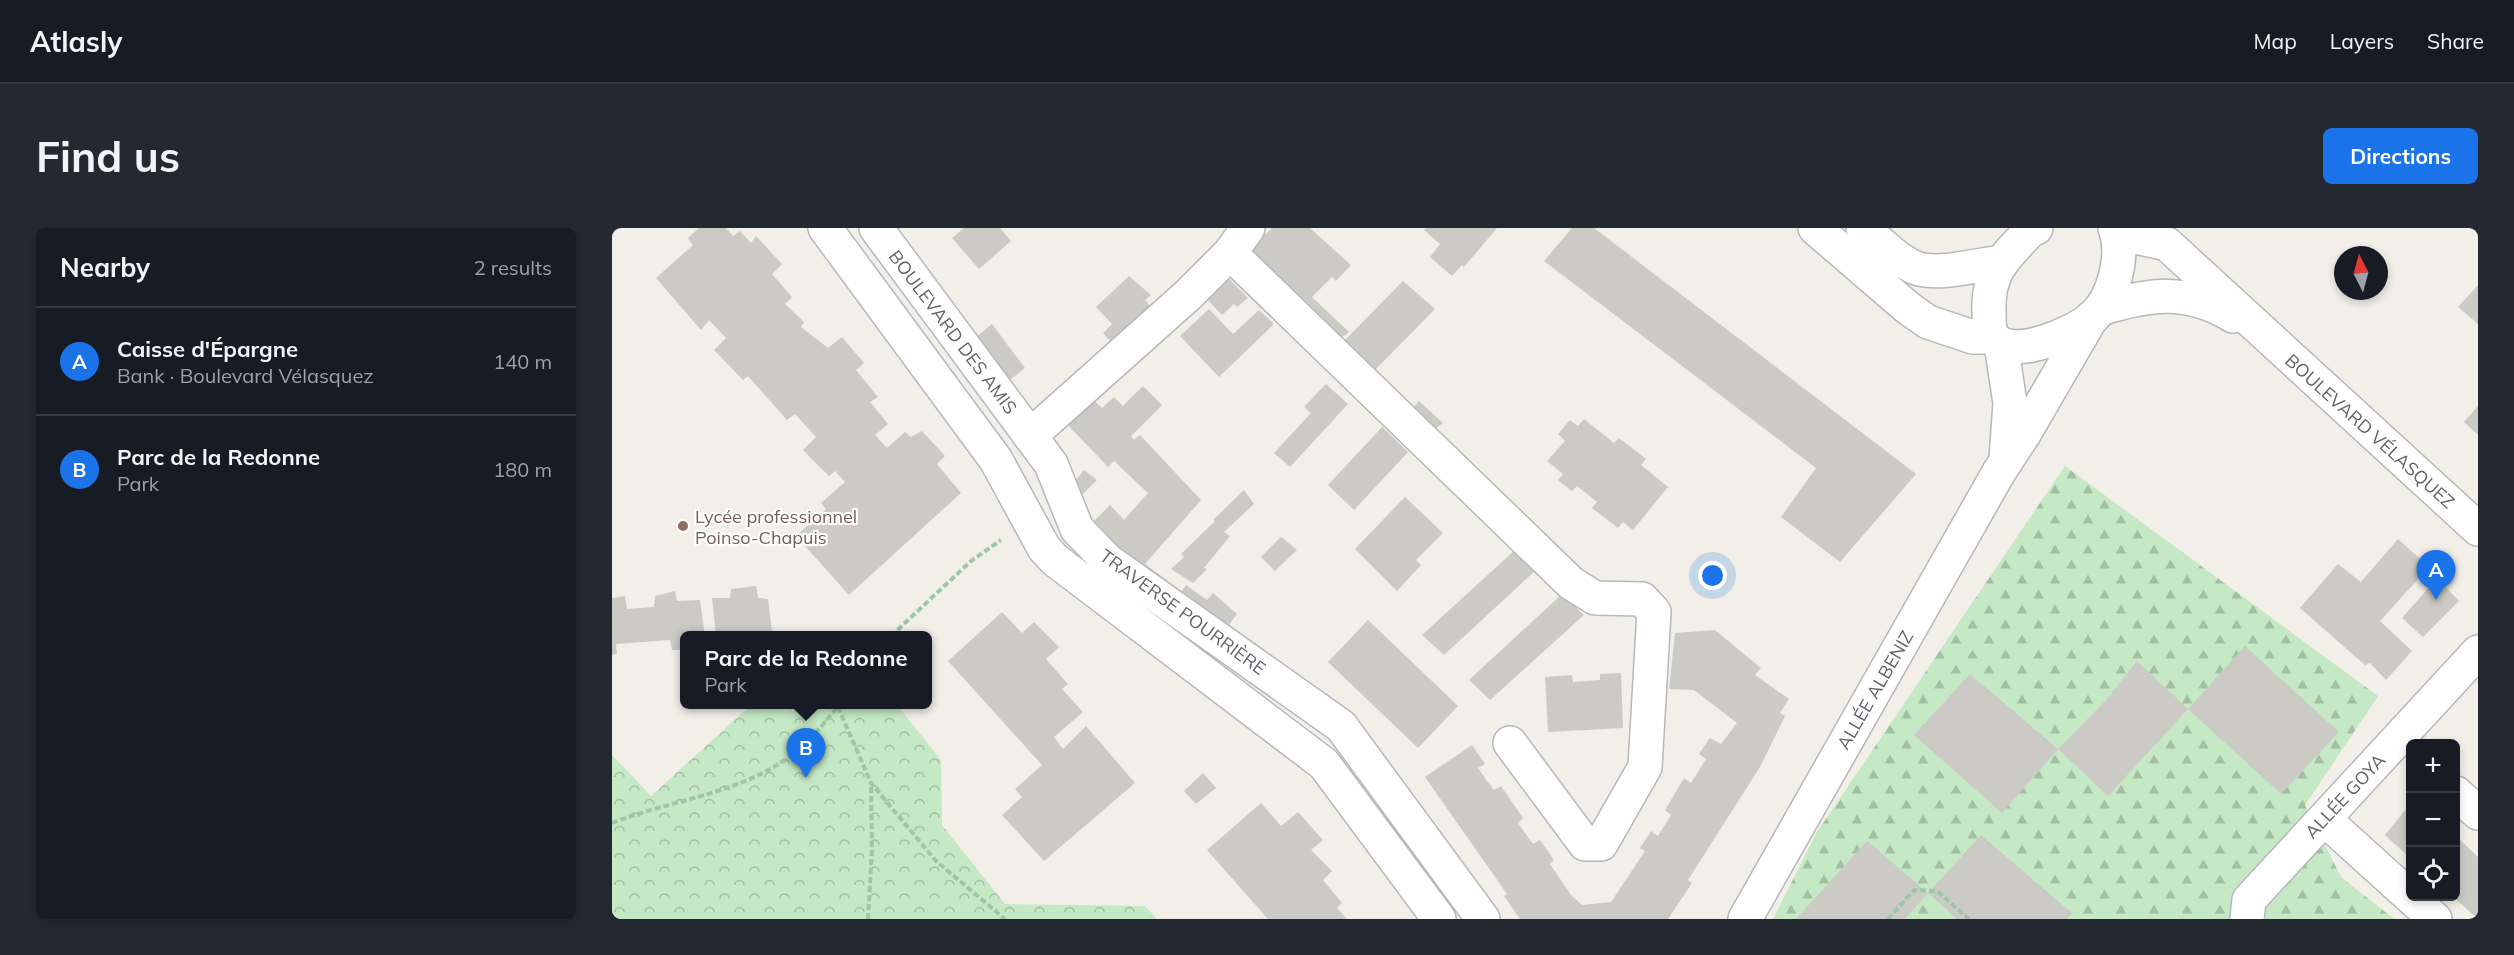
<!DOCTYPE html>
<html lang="en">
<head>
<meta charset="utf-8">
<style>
	body { margin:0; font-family:Mulish,sans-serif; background:#242831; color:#f1f3f6 }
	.controls { position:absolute; right:18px; bottom:18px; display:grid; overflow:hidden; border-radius:9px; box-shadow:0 3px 9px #0003 }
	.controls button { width:54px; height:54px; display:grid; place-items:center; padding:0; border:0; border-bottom:2px solid #363941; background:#171b24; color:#f1f3f6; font:30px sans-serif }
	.compass { position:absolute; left:1722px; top:18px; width:54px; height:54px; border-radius:50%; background:#171b24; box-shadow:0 3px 9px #0003; rotate:354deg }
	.you { position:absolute; left:1101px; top:348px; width:21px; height:21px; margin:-15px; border:4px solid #fff; border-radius:50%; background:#1a73e8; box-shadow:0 0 0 9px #1a73e833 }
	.badge { display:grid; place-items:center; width:39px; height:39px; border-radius:50%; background:#1a73e8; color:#fff; font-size:20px; font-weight:700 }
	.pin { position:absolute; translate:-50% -50px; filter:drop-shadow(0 2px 3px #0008) }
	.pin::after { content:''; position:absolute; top:32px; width:21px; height:18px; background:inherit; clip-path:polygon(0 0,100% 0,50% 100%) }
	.popup { position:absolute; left:68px; top:403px; width:252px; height:78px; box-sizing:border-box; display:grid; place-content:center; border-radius:9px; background:#171b24; filter:drop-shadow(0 2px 4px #0005); font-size:20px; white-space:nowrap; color:#9ea1a6 }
	.popup b { font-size:22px; color:#f1f3f6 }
	.popup::after { content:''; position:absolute; left:50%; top:100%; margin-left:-12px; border:12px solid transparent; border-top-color:#171b24 }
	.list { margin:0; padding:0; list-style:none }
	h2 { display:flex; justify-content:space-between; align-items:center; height:78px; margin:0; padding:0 24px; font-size:26px }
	h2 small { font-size:20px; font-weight:400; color:#9ea1a6 }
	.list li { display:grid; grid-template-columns:39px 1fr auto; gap:18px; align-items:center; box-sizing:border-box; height:108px; padding:0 24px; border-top:2px solid #363941 }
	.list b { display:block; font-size:22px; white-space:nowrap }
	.list p { margin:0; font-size:20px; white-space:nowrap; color:#9ea1a6 }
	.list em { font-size:20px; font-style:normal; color:#9ea1a6 }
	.icon { flex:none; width:33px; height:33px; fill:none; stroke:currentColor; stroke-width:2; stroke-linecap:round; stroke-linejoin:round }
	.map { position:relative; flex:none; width:1866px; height:691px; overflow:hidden; border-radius:9px }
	header { display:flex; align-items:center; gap:36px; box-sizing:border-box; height:84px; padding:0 30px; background:#171b24; border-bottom:2px solid #363941 }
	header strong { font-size:28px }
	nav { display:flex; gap:33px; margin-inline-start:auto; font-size:21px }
	.intro { display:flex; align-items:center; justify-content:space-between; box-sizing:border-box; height:144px; padding:0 36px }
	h1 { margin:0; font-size:42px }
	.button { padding:15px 27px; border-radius:9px; background:#1a73e8; color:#fff; font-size:21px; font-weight:700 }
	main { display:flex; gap:36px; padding:0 36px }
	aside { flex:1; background:#171b24; border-radius:9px; box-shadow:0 3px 9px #0003 }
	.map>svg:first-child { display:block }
	.forest { fill:url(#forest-firs) }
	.park { fill:url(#park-crowns) }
	.building { fill:#cccac5 }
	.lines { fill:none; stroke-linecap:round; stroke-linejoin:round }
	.minor-casing { stroke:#b5b8bc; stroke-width:36 }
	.path { stroke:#9cc7a9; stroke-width:4; stroke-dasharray:6 3; stroke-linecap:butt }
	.minor { stroke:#fff; stroke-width:33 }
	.education-dot { fill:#8d6e63; stroke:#fff; stroke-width:2 }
	.labels { text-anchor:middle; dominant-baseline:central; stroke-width:4.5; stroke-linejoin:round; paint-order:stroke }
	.street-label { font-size:18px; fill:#5f6368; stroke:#fff }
	.education-label { font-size:18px; fill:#785e54; stroke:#fff; text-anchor:start }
</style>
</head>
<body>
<header>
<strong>Atlasly</strong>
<nav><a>Map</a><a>Layers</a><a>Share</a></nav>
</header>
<div class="intro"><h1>Find us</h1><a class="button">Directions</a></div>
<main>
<aside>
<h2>Nearby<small>2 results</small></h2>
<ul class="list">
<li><span class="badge">A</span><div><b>Caisse d'Épargne</b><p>Bank · Boulevard Vélasquez</p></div><em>140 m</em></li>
<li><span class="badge">B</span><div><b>Parc de la Redonne</b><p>Park</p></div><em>180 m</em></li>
</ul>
</aside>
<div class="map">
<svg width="1866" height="691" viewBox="0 0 1866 691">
	<defs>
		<pattern id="forest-firs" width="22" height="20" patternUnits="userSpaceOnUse" patternTransform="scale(1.5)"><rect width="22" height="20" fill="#c5e8c5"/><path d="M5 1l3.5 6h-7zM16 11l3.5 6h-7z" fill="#a3c0a4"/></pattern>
		<pattern id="park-crowns" width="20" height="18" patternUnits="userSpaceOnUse" patternTransform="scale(1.5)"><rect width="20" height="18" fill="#c5e8c5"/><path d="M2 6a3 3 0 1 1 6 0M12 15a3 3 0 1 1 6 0" fill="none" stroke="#a3c0a4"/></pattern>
	</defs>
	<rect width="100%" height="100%" fill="#f1efe8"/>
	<polygon class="forest" points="1453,238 1766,468 1693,577 1729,649 1782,691 1161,691 1205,604"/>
	<polygon class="park" points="140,476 285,477 329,532 330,597 393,676 533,678 545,691 0,691 0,527 39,568"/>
	<g class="building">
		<polygon points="87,0 114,0 121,8 128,3 139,15 144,8 170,36 160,46 180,69 173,76 192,94 189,99 216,120 230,109 252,135 244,142 266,169 258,174 276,196 263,207 275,220 293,204 299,209 310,203 333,228 325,236 349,265 237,367 184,308 214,281 209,275 233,254 223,243 217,248 191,222 204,209 183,186 175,192 136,148 131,152 102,122 114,110 97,92 89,102 44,50 81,17 76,10"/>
		<polygon points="352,0 388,0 399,13 367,41 340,10"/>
		<polygon points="660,0 698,0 739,37 724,53 720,49 700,69 737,104 729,110 636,22"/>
		<polygon points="814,0 885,0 852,39 850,37 840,48 818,29 828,16 812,2"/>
		<polygon points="960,0 982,0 1304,246 1228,334 1169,289 1204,240 932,33"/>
		<polygon points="612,46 636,70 625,79 622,76 610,87 590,66"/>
		<polygon points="517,48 539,67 533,72 540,80 500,115 491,105 500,96 484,79"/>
		<polygon points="791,53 823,81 762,143 732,113"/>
		<polygon points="1866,57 1866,96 1846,79"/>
		<polygon points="597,81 621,106 647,82 662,96 607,149 568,108"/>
		<polygon points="380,96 413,140 391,157 358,114"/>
		<polygon points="714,156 736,176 678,239 662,225 699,185 692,179"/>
		<polygon points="531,158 550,177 519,208 522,212 528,207 589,272 533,336 556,353 548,363 479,296 498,277 512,292 536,265 502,233 496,239 453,194 480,171 490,180 502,169 511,178"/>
		<polygon points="807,173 831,195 823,201 801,180"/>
		<polygon points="1866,178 1866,207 1852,194"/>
		<polygon points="972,191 1002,215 1007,210 1034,231 1029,237 1056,259 1021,302 1011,294 1006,300 980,280 985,274 965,258 960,263 946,252 951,246 935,233 953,213 946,206 958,192 966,198"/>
		<polygon points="770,199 796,224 742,282 716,257"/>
		<polygon points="472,242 485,252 464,273 457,260"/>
		<polygon points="632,262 642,276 612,304 618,308 592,340 595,341 581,355 559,341 572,329 569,326 603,293 601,292"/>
		<polygon points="793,269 831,305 804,332 809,337 785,363 743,321"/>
		<polygon points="669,309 685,322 663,343 649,329"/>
		<polygon points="1786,311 1817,339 1768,393 1800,423 1774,452 1758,435 1753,437 1688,380 1726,336 1749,354"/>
		<polygon points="904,321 925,341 832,427 810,407"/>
		<polygon points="1825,350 1847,373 1811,409 1790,390"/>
		<polygon points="574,357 595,372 601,365 625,386 609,408 562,374"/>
		<polygon points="144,358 146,370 156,371 160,403 130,408 104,408 100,370 118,370 119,361"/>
		<polygon points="63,363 65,373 88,372 93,408 73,408 72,422 60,422 58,412 4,416 5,426 0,427 0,370 13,368 15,381 42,379 43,368"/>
		<polygon points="950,366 972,387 878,472 857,452"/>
		<polygon points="390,384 410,405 422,394 447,419 434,431 456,456 450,461 471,484 442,509 451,521 474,498 523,555 432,633 390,587 410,569 403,561 430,537 336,433"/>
		<polygon points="756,392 846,478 806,520 716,434"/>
		<polygon points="1103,402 1149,440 1143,447 1177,471 1168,485 1173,488 1148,539 1076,652 1080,655 1056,691 908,691 892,668 895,666 813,549 860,517 873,536 866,540 875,553 882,562 889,558 911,590 906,595 921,616 928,612 942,632 938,636 959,667 970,677 999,674 1033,623 1028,620 1039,603 1046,608 1059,587 1053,582 1072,550 1079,555 1094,531 1087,526 1098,510 1109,516 1125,495 1082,462 1057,461 1063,405"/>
		<polygon points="1633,418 1727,504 1669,566 1576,481"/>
		<polygon points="1525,433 1576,481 1496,568 1446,521 1390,585 1302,507 1358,446 1446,521 1496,470"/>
		<polygon points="1009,445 1011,500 936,504 933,449 960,447 961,454 988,452 988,446"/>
		<polygon points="591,545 604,560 584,576 572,563"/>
		<polygon points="649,575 669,598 686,584 711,612 699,622 720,643 711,652 730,675 725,680 735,691 656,691 595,622"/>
		<polygon points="1798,576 1798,630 1773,607"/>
		<polygon points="1369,607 1460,685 1455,691 1345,691 1316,665"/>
		<polygon points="1844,608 1866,629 1866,691 1841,669 1844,669"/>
		<polygon points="1255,613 1316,665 1293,691 1184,691"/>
	</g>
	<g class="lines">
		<g class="minor-casing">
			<g id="minor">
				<polyline points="213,0 384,232 432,320 443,332 712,536 827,691"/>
				<polyline points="264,0 439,236 465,301 496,333 729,498 871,691"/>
				<polyline points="1203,0 1296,80 1316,94 1361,109 1381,109"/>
				<path d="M1251,0C1268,14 1284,32 1304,40C1325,48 1366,37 1389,34"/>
				<path d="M1424,0L1419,2C1393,29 1375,44 1377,84C1377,93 1377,105 1383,111C1402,132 1462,105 1480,90C1502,71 1513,27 1503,0"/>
				<polyline points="1505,5 1555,16 1866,301"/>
				<polyline points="618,25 959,355 983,370 1030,371 1042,384 1033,539 989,616 973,616 898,515"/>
				<path d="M1488,81C1537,66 1575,60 1621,88"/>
				<polyline points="1389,116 1398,175 1394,231"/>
				<polyline points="418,208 576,67 618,25 636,0"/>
				<polyline points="1844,565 1866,585"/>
				<polyline points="1712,591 1823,691"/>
				<polyline points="1133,691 1387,244 1412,206 1480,89"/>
				<polyline points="1635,691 1637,672 1866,424"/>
			</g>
		</g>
		<g class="path">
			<polyline points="279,408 359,333 389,312"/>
			<polyline points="226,479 259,555 324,633 393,691"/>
			<path d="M0,595C61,571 131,566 184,524C200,512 214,492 228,476"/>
			<polyline points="256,691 260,622 259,555"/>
			<polyline points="1276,691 1302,662 1325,663 1357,691"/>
		</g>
		<use href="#minor" class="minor"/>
	</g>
	<circle class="education-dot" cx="71" cy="298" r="6"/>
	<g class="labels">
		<g class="street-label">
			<text transform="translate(341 104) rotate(53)">BOULEVARD DES AMIS</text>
			<text transform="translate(1758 203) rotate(42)">BOULEVARD VÉLASQUEZ</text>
			<text transform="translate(571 384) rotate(36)">TRAVERSE POURRIÈRE</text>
			<text transform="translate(1263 462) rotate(-60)">ALLÉE ALBENIZ</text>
			<text transform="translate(1733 568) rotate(-47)">ALLÉE GOYA</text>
		</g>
		<g class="education-label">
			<text x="83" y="288">Lycée professionnel<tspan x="83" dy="21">Poinso-Chapuis</tspan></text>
		</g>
	</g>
</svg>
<div class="controls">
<button>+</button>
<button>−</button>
<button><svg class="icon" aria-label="locate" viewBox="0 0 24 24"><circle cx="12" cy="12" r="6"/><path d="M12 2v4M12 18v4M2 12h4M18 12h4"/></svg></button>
</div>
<svg class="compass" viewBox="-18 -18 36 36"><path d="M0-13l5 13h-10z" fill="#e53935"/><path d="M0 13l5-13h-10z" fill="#9ea1a6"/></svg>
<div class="you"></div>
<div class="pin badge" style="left:1824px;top:372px">A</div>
<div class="pin badge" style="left:194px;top:550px">B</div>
<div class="popup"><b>Parc de la Redonne</b>Park</div>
</div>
</main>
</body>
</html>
